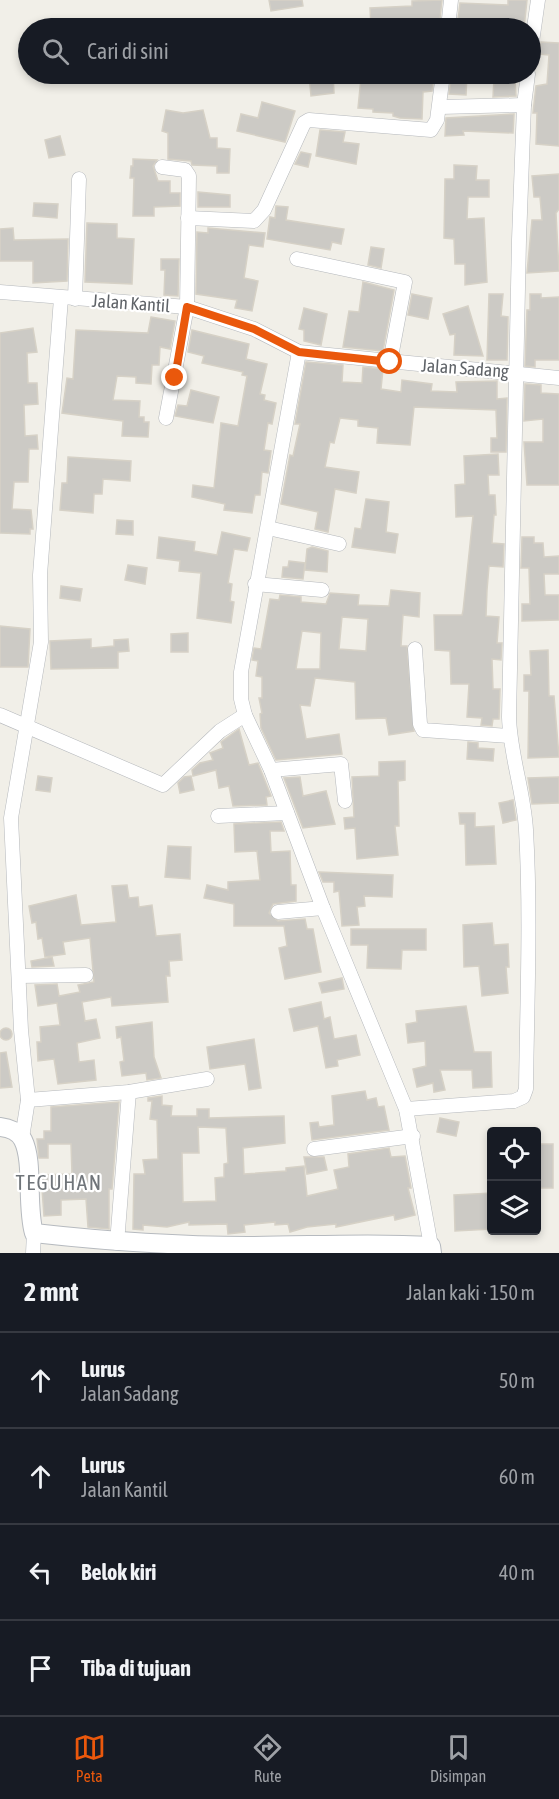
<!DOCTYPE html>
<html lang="id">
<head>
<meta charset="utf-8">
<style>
	body { margin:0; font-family:"Asap Condensed",sans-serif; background:#242831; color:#f1f3f6 }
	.controls { position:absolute; right:18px; bottom:18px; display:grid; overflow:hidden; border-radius:6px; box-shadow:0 3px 9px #0003 }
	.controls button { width:54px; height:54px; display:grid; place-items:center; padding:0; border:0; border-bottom:2px solid #363941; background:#171b24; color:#f1f3f6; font:30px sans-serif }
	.stop { position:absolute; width:18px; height:18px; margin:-14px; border:4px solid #ea580c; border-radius:50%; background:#fff }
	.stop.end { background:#ea580c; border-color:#fff; box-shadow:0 2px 6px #0008 }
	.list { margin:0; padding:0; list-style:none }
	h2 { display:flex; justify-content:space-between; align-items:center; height:78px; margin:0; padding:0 24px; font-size:26px }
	h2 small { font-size:20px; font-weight:400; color:#9ea1a6 }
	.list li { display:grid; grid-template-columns:39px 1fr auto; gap:18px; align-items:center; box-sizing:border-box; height:96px; padding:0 24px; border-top:2px solid #363941 }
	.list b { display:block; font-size:22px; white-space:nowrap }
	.list p { margin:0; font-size:20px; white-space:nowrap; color:#9ea1a6 }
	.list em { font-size:20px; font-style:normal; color:#9ea1a6 }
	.icon { flex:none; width:33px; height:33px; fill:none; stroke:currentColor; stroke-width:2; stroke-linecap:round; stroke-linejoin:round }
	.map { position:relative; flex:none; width:559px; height:1253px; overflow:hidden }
	.search { position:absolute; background:#171b24; box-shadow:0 3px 9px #0003; left:18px; right:18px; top:18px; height:66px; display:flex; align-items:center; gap:15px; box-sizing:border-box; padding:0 21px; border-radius:33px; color:#9ea1a6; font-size:22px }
	.sheet { height:462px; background:#171b24 }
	nav { display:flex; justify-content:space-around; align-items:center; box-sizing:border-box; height:84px; border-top:2px solid #363941; background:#171b24; font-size:16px; color:#9ea1a6 }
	nav a { display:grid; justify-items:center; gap:3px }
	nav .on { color:#ea580c }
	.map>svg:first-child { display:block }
	.building { fill:#cccac5; stroke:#d6d1c6; stroke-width:1.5; fill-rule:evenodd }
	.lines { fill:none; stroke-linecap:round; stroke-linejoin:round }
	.street-casing { stroke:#b5b8bc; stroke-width:15 }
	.secondary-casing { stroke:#b6babf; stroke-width:20 }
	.street { stroke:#fff; stroke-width:14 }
	.secondary { stroke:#fff; stroke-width:18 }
	.route { stroke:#ea580c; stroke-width:8 }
	.labels { text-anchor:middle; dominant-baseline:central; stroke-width:4.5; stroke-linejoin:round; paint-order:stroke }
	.street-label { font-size:18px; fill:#5f6368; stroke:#fff }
	.quarter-label { font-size:21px; letter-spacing:1.5px; fill:#70757a; stroke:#fff }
</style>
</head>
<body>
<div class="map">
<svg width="559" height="1253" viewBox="0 0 559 1253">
	<rect width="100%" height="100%" fill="#f1efe8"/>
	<g class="building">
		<polygon points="269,0 302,0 303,6 271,11"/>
		<polygon points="442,0 439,28 411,28 411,23 371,26 370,8 412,6 412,1"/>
		<polygon points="508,0 527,0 524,28 457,28 460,3 508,5"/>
		<polygon points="541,42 559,43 559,146 536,144 537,113 533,113 536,86 547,84 549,55 539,54"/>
		<polygon points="309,74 333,74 334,93 311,96"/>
		<polygon points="376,74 434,74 432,91 423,92 422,119 400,118 393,116 393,113 373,112 373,109 358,108 361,78 374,79"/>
		<polygon points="452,74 467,74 466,95 449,94"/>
		<polygon points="494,79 515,80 516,96 493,97"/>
		<polygon points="262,102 295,111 285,142 237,131 241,114 258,118"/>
		<polygon points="166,110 183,113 203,110 210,138 217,138 217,148 230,149 229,173 217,173 217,166 192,165 191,161 168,159 168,133 162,131"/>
		<polygon points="514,114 513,133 463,131 464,135 445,136 446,118"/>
		<polygon points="320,130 345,132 343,142 359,144 356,164 316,156"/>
		<polygon points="60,136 65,155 49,158 45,140"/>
		<polygon points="301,152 311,154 308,167 295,164"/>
		<polygon points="133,159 157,160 153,166 158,181 170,181 170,193 180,193 180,206 154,207 154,216 133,216 134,178 130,178 131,166 133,166"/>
		<polygon points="454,165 477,166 476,180 489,180 489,197 468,197 467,219 484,218 487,282 465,285 465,264 455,264 454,239 444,238 445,179 454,179"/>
		<polygon points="559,174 559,209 556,213 559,271 527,273 532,220 542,220 540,197 534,197 532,176"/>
		<polygon points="198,192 230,195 230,207 198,207"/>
		<polygon points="34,203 58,204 57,218 33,216"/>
		<polygon points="276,206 288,207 286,220 344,229 341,244 332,242 330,250 267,239 270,217 275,218"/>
		<polygon points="87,223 117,224 117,238 134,239 132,284 85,282"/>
		<polygon points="13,228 14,240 68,239 67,281 33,283 33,261 0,261 0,229"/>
		<polygon points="208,228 265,233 263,247 249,245 244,278 258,281 252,311 235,308 237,300 196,294 197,232 208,233"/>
		<polygon points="371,247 384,249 381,268 368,265"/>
		<polygon points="161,259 179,259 178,296 164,295 165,270 161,270"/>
		<polygon points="363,282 394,290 383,351 343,347 349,311 359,312"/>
		<polygon points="412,294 432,298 428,319 408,315"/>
		<polygon points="489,294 503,294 501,316 508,317 507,360 487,360"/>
		<polygon points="530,294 541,294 541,298 559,297 559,360 535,360 535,367 525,366 527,310 530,310"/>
		<polygon points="468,306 483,356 454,355 455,334 450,335 443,314"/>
		<polygon points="304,308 327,314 321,345 304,341 304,330 299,329"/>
		<polygon points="151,317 175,321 170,349 160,347 159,365 152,365 151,384 136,383 136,377 117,376 113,400 140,401 139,417 144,417 144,422 149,422 148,437 122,436 123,421 62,413 67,378 73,379 76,330 148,333"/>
		<polygon points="33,328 37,352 27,353 28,383 37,383 38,404 24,405 25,436 37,435 38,449 29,449 28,482 14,482 12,509 31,510 33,529 30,529 30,534 0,533 0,333"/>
		<polygon points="192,330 249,344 246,359 267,364 260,394 265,395 264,400 276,403 272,424 268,423 264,450 271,451 268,473 262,472 260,495 255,495 252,513 224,510 225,504 192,497 193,485 214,488 221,423 238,426 247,376 242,375 243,372 202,363 204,356 188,352"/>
		<polygon points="306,362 343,365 342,382 362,383 363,367 383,369 381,389 401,392 402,380 432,384 431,391 457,392 456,382 497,381 497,399 507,398 506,452 491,452 491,438 497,438 496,410 414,407 410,445 377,443 378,428 358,426 358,420 340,418 334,443 330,442 325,467 359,472 356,493 335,489 328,532 315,529 318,512 281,504 290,455 293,456 300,424 295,424"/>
		<polygon points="525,384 541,385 541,393 559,394 559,485 527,485 524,442 543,442 543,419 524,421"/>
		<polygon points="191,390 219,397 213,423 175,416 178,405 187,406"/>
		<polygon points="498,454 499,475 488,475 489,495 495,495 496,515 494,515 492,543 504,544 503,567 489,566 487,590 486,616 499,617 497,643 502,643 501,660 492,659 493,689 500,689 499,719 493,719 492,726 481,725 482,718 467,717 469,684 451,684 450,651 435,650 434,615 462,615 463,611 473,516 456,517 455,485 465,484 464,456"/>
		<polygon points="68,457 131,461 130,481 103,479 102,494 94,494 93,513 60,510 62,483 67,483"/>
		<polygon points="366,499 389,502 386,532 398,534 395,553 352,547 355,528 361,529"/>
		<polygon points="117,520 133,521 133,535 116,534"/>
		<polygon points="222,532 250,538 247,551 234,549 228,583 232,584 230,601 234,602 231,623 197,618 201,573 179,571 180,561 157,558 159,537 195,542 194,551 217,555"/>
		<polygon points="522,537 534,537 534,543 543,543 544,557 559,556 559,574 544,574 545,595 559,595 559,620 522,621 522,604 530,604 529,568 521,568"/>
		<polygon points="312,547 328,551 327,572 305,570 307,549"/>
		<polygon points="289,561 305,563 303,579 282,577 283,567 288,567"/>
		<polygon points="128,565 147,568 145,584 125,580"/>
		<polygon points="61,586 82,589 80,601 60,598"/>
		<path d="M391,590L420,593L419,617L403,615L401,646H407L414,731L389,735L386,718L356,719L355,682L315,678L310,706L300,705L306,739L339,734L342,754L276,760L261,728L260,714L262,713L259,698H262V677L256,676L258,661L252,660L254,648L261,649L270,599L279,600L280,595L301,597V602L326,604L330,593L359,595L358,605L389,606ZM342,617L368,619L366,651L339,649ZM302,631L321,633L320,669H296Z"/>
		<polygon points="0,626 30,629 28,667 0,667"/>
		<polygon points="188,633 188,652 171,652 171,634"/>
		<polygon points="91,639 91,648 114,646 114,640 128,639 129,651 118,652 118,668 51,669 50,641"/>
		<polygon points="548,650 549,696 554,696 559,757 528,758 529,691 524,691 524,675 531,675 530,651"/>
		<polygon points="239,729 249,765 258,763 271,796 266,797 267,805 233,806 229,786 219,788 216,770 193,776 192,770 200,763 213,760 210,753 223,748 221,742"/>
		<polygon points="468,742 478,743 478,748 494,749 493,761 467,759"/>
		<polygon points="405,761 405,780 398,781 399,826 395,826 398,855 357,859 355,828 345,829 344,818 354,817 352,777 379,776 379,762"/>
		<polygon points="38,776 52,778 50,792 36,790"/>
		<polygon points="191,776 194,790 180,793 178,783 184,777"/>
		<polygon points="300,777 303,796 326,791 335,824 303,828 284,778"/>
		<polygon points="559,777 559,803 532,804 528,778"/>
		<polygon points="513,800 516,820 503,823 499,803"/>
		<polygon points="459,813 475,813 475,827 494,826 496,864 466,865 465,824 460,824"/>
		<polygon points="281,822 284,831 270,831 271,852 290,851 291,885 296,885 296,901 273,904 269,913 278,921 305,919 307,929 313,929 321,972 285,979 279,948 287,946 284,926 234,926 234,904 204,898 207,885 228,890 228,882 260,880 257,851 235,852 234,824"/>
		<polygon points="168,846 191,847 190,879 165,877"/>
		<polygon points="319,872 393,875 392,897 364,896 365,906 357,907 359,925 342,926 339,891 334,892 334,882 323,882"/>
		<polygon points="127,885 129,898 138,897 139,907 152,905 156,936 180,934 182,960 169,961 170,976 166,976 168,1002 112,1006 111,997 82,1002 85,1021 96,1019 100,1038 77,1043 79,1062 94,1060 96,1080 58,1084 54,1059 38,1061 37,1042 41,1042 40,1027 60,1025 57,1003 38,1006 35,985 57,984 59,996 80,992 78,985 94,982 90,938 63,942 65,954 45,957 42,938 38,939 36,922 32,923 29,906 76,895 81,925 116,922 112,886"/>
		<polygon points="492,923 494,945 508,944 509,967 506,967 508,993 482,996 479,966 464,967 463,925"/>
		<polygon points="351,929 426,929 426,950 402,950 401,969 367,968 368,945 351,945"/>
		<polygon points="52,957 54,966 32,967 31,961"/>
		<polygon points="342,978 344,989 322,993 319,983"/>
		<polygon points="321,1002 324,1019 330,1017 334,1039 356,1035 360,1055 337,1060 338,1066 326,1068 318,1026 294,1031 289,1009"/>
		<polygon points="466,1006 474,1052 491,1052 492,1087 473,1088 472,1070 440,1070 445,1090 434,1092 433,1083 417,1087 413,1069 426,1066 425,1041 408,1043 406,1024 417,1022 416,1011"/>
		<polygon points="152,1022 154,1057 161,1078 147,1080 146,1073 122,1076 120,1062 124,1061 121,1037 117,1038 116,1027"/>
		<circle cx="6" cy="1034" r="6"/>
		<polygon points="254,1039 261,1088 249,1090 245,1064 210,1069 207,1047"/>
		<polygon points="6,1052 12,1087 0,1088 0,1053"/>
		<polygon points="365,1091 367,1100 376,1098 378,1107 384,1106 389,1130 312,1140 310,1123 318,1122 319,1127 334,1125 332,1096"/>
		<path d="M162,1096V1105L172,1106L171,1116H197V1109H209V1118L284,1116L285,1143L243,1148L244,1174L286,1171V1168L304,1166L307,1196L338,1189L334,1170L349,1167L348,1154L389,1148L391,1157L405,1156L411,1188H408L415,1215L395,1220L394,1215L336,1227V1224L307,1227L290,1232L288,1224L275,1225V1222L244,1225L245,1232L228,1234L227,1224L189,1225V1222L167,1227L143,1225V1230L133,1229L134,1174H145L143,1160L158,1159L157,1120L150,1119L152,1101H148V1098ZM198,1127L226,1128L228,1163L224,1164V1177L215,1178L216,1201L183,1202L182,1153H199Z"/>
		<polygon points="119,1102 112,1189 109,1189 109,1229 88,1227 86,1199 61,1200 61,1215 44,1216 41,1175 72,1174 71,1144 48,1144 48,1158 39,1158 37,1139 44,1139 44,1131 51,1131 51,1107"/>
		<polygon points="440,1118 459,1122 456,1136 437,1132"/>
		<rect x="537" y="1144" width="16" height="44"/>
		<polygon points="304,1157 324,1157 327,1170 307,1174"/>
		<polygon points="492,1193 492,1229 455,1231 454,1195"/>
	</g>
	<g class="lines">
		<g class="street-casing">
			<g id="street">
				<polyline points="448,28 451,0"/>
				<polyline points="530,56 538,0"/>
				<polyline points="440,107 524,105"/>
				<polyline points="162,167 185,170 189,176 187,307 166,418"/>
				<polyline points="188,218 254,221 264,210 304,123 309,120 431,130 437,120 443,74"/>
				<polyline points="297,259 405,282 390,362"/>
				<polyline points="0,292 187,307 254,329 299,352 559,378"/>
				<polyline points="75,299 79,179"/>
				<polyline points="299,352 241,672 241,699 245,715 271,770 323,908 406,1109 431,1246"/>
				<polyline points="268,528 339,544"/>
				<polyline points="255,584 322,590"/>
				<polyline points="415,649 420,724 423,730 509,736"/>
				<polyline points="0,715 163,785 220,731 245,715"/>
				<polyline points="271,770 341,764 345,801"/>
				<polyline points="218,816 287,813"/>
				<polyline points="278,912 323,908"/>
				<polyline points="19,976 86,975"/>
				<polyline points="28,1100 129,1092 207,1079"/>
				<path d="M406,1109L514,1101L523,1097L526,1089C527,1003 531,916 526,830C524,792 510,755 509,717L519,240L524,105L528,74"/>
				<polyline points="22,1138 28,1100 21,1030 11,818 41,642 40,575 61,298"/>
				<polyline points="314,1149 413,1136"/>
				<polyline points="117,1243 129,1092"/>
				<polyline points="33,1253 34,1233"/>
			</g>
		</g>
		<g class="secondary-casing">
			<path id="secondary" d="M0,1127C9,1128 19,1132 23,1140C34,1162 26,1206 34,1233C105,1241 177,1246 248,1246C309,1246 370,1242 431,1246L432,1253"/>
		</g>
		<use href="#street" class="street"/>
		<use href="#secondary" class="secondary"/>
	</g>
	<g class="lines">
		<polyline class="route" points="175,378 187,307 254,329 299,352 390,362"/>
	</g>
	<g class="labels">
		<g class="street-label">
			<text transform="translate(131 303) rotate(4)">Jalan Kantil</text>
			<text transform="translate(465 368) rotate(4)">Jalan Sadang</text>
		</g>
		<g class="quarter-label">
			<text x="59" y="1182">TEGUHAN</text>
		</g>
	</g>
</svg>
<div class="controls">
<button><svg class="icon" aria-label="locate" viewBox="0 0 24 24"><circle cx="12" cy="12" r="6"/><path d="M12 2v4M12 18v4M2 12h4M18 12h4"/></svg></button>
<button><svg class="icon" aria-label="layers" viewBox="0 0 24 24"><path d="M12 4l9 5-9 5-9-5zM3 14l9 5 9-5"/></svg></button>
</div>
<div class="stop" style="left:390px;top:362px"></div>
<div class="stop end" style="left:175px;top:378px"></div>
<div class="search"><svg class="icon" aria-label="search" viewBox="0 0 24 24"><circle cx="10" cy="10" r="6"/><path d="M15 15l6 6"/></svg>Cari di sini</div>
</div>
<section class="sheet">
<h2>2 mnt<small>Jalan kaki · 150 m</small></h2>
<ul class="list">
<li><svg class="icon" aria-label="ahead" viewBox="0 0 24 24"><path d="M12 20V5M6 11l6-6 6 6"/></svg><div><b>Lurus</b><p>Jalan Sadang</p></div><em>50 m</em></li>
<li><svg class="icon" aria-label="ahead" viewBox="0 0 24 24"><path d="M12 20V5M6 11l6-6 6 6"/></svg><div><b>Lurus</b><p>Jalan Kantil</p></div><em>60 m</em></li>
<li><svg class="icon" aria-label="left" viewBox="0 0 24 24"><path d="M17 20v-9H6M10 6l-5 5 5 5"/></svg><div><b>Belok kiri</b></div><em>40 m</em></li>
<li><svg class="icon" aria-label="arrive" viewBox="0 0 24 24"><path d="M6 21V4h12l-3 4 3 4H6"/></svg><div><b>Tiba di tujuan</b></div></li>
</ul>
</section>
<nav>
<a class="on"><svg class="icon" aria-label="map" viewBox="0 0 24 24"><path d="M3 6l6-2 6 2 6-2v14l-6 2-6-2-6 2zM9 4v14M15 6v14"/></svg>Peta</a>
<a><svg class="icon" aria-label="directions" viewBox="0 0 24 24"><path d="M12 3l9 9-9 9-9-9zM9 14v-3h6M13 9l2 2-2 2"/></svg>Rute</a>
<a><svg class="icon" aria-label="saved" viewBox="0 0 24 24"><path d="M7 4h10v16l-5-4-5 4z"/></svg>Disimpan</a>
</nav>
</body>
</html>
